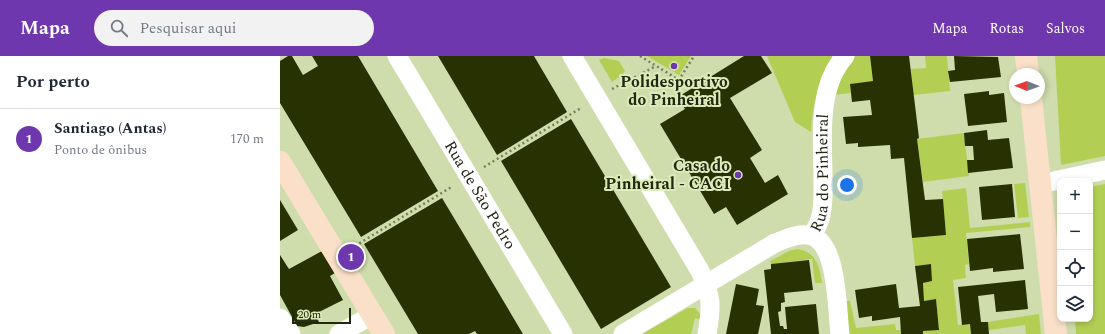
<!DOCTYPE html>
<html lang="pt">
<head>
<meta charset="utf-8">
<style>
	body { margin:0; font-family:Spectral,serif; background:#f2f2f3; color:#1f2937 }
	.controls { position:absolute; right:12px; bottom:12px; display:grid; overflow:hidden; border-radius:8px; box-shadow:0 2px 6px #0003 }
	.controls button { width:36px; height:36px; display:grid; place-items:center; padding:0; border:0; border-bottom:1px solid #e0e1e3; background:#fff; color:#1f2937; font:20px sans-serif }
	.compass { position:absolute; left:729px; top:12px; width:36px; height:36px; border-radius:50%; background:#fff; box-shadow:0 2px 6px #0003; rotate:271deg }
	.scale { position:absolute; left:12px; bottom:10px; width:59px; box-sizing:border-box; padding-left:4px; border:2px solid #222714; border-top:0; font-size:11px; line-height:14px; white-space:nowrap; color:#222714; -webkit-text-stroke:3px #dcebb8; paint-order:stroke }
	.you { position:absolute; left:567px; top:129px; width:14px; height:14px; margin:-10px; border:3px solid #fff; border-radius:50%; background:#1a73e8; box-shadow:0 0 0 6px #1a73e833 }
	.badge { display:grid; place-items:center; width:26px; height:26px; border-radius:50%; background:#6e37ae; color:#fff; font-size:13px; font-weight:700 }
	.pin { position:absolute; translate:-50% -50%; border:2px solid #fff; box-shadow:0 1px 4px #0006 }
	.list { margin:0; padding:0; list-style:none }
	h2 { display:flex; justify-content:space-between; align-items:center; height:52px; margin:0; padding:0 16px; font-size:17px }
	h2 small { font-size:13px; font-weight:400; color:#747a83 }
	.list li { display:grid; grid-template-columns:26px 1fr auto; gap:12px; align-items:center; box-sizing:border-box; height:60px; padding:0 16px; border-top:1px solid #e0e1e3 }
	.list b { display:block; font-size:15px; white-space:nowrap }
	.list p { margin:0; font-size:13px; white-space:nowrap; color:#747a83 }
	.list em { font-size:13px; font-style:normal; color:#747a83 }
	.icon { flex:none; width:22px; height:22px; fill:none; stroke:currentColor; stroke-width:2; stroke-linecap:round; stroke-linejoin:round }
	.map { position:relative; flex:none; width:825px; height:278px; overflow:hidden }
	header { display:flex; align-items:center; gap:24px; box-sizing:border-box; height:56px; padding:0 20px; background:#6e37ae; color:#fff }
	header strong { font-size:19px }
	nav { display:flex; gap:22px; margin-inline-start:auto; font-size:14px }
	.search { width:280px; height:36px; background:#f2f2f3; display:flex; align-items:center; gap:10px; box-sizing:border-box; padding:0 14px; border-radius:22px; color:#747a83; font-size:15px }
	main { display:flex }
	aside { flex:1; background:#fff }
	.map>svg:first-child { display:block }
	.green { fill:#b2cf54 }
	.building { fill:#283102 }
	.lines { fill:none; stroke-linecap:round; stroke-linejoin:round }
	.path { stroke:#77805f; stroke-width:2.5; stroke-dasharray:2 3; stroke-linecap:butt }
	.street { stroke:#fff; stroke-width:19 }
	.secondary { stroke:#fae0c8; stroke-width:22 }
	.poi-dot { fill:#6e37ae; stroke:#dcebb8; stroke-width:1.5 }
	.labels { text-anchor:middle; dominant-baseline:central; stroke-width:4; stroke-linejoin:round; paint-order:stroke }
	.poi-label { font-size:16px; font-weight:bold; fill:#222714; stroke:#dcebb8 }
	.street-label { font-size:16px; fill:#222714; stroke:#dcebb8 }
</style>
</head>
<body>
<header>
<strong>Mapa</strong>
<div class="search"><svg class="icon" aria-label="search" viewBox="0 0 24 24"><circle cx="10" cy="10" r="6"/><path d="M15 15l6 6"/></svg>Pesquisar aqui</div>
<nav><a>Mapa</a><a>Rotas</a><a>Salvos</a></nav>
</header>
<main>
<aside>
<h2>Por perto<small></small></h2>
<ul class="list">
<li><span class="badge">1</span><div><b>Santiago (Antas)</b><p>Ponto de ônibus</p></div><em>170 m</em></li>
</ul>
</aside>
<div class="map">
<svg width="825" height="278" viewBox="0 0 825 278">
	<rect width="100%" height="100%" fill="#cfddac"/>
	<g class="green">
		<polygon points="367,0 411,0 399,19"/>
		<path d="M487,0H553C540,24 532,48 531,76L515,66Z"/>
		<polygon points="575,0 590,0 593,25 570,28 571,37 553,39 563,17"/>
		<polygon points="645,0 667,0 670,35 633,39 631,13 646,12"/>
		<polygon points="775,0 825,0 825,100 781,109"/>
		<polygon points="324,2 339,5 345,15 341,20 332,26 319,4"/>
		<polygon points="684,77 689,120 643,126 637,83"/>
		<polygon points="745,127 749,161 738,162 734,128"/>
		<polygon points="825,128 825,278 796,278 795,263 810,263 810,131"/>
		<polygon points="686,132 690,172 750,166 750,171 686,177 689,208 685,209 686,222 673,224 678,269 690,268 691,278 643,278 643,275 659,273 656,244 644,245 643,227 652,225 651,208 635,210 632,182 666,179 662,135"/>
		<path d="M517,193C537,196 539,210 542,227H535L532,203L491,208L490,205L509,195Z"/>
		<polygon points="566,245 570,245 576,272 615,268 616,274 620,274 621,278 569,278"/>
		<polygon points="408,252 415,252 421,259 422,264 415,262 411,278 362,278"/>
		<polygon points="759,258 761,278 746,278 745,269 709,274 708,266"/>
	</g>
	<g class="building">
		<polygon points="8,0 12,0 23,19 38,10 32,0 78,0 158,135 81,181 0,47 0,5"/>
		<polygon points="158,0 254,0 287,56 217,99"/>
		<polygon points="464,0 481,0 492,17 450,42 482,94 470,102 485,127 498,119 508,138 457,169 446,151 434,158 380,68 405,53 398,41"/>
		<polygon points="590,0 629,0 639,82 637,83 645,144 663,143 666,179 632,182 624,102 611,103 610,89 578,91 578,87 566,88 563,61 592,59 590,44 572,46 570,28 593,25"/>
		<polygon points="674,0 718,1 721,21 670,26 668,15 675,14"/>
		<polygon points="709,35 709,39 724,37 727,66 688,70 684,38"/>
		<polygon points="291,63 391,231 321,273 221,105"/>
		<polygon points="707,74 708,84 729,82 733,112 688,117 687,104 694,104 693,90 685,90 684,77"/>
		<polygon points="732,128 735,161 702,164 699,131"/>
		<polygon points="162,142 186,182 243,278 197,278 195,275 189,278 138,278 84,188"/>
		<polygon points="0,144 18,174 0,185"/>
		<polygon points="740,178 744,213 713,216 713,212 690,215 687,183"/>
		<polygon points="42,195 55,217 50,220 63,244 35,258 39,266 24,271 17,270 0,239 0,199 9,213"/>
		<polygon points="529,204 533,234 504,237 505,246 501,247 501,255 498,256 500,270 503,270 504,273 507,273 505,251 536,248 539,278 491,278 484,214 491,213 491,208"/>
		<polygon points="651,208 652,225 643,227 644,245 656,243 659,274 643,275 643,278 621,278 620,261 592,265 592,260 579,262 575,234 616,228 619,252 640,250 635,210"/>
		<polygon points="745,224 748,253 716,256 714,238 698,240 701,266 708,266 709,278 691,278 690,268 682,269 678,231"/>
		<polygon points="456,228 479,233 476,249 484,250 478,278 446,278"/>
	</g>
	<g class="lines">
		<g class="path">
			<polyline points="360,0 399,24 414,0"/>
			<polyline points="332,33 376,10"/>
			<polyline points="204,111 301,52"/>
			<polyline points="75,190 173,130"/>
		</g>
		<g class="street">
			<path id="s1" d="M117,0L283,278"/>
			<path d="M292,0L420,215C432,242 432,249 427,278"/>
			<polyline points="760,128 825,114"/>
			<path id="s2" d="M532,180C535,174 538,169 540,163C544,151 543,136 543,124C543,84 536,32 565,0"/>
			<polyline points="0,262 11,278"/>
			<polyline points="59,278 92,259"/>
			<path d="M343,278L495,187C506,183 520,176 532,180C558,189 557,255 560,278"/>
		</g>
		<g class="secondary">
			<polyline points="746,0 748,18"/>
			<polyline points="751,42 776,278"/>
			<polyline points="0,106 104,278"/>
		</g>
	</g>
	<g class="poi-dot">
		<circle cx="394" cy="10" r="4"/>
		<circle cx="458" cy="119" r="4"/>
	</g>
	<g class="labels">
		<g class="poi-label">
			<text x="394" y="26">Polidesportivo<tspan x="394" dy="18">do Pinheiral</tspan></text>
			<text x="450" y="110" text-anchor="end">Casa do<tspan x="450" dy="18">Pinheiral - CACI</tspan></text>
		</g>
		<g class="street-label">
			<text stroke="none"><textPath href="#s2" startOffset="65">Rua do Pinheiral</textPath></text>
			<text stroke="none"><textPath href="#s1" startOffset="162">Rua de São Pedro</textPath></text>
		</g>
	</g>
</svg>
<div class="controls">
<button>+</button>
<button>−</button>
<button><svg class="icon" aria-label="locate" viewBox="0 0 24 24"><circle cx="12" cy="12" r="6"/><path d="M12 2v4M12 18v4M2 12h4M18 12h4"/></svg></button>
<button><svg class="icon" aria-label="layers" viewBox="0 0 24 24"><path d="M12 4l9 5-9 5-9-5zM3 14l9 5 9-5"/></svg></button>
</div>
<svg class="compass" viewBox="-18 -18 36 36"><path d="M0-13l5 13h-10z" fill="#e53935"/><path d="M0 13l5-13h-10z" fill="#747a83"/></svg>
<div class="scale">20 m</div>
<div class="you"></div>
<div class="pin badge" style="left:71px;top:201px">1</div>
</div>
</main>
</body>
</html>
